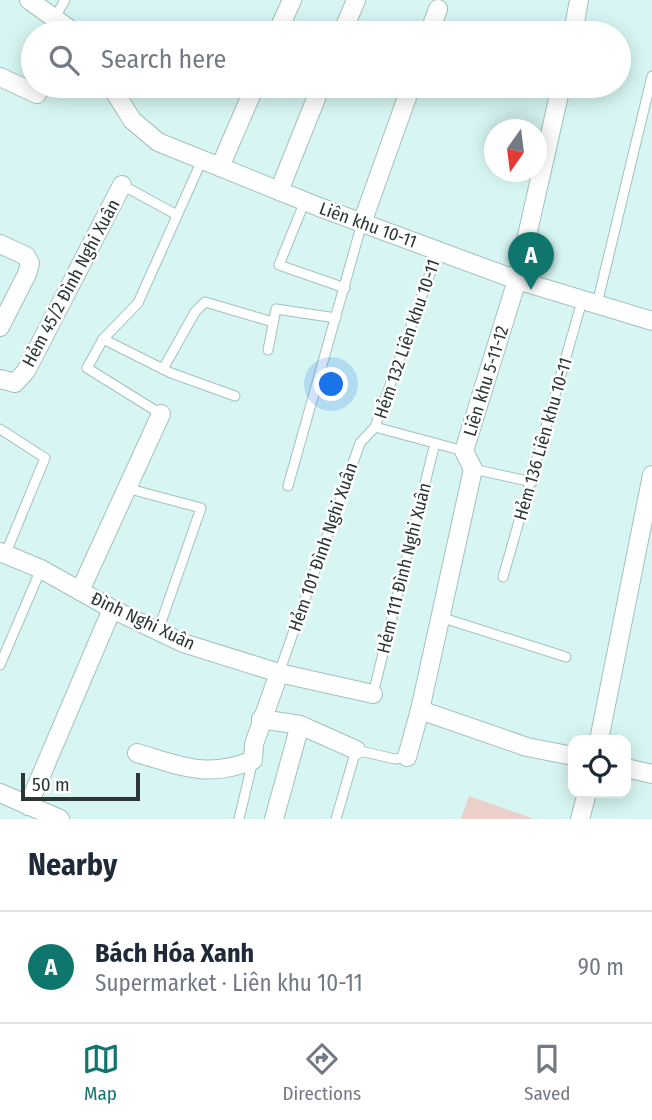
<!DOCTYPE html>
<html lang="en">
<head>
<meta charset="utf-8">
<style>
	body { margin:0; font-family:"Fira Sans Condensed",sans-serif; background:#f2f2f3; color:#1f2937 }
	.controls { position:absolute; right:21px; bottom:21px; display:grid; overflow:hidden; border-radius:14px; box-shadow:0 4px 18px #0003 }
	.controls button { width:63px; height:63px; display:grid; place-items:center; padding:0; border:0; border-bottom:2px solid #e0e1e3; background:#fff; color:#1f2937; font:35px sans-serif }
	.compass { position:absolute; left:484px; top:119px; width:63px; height:63px; border-radius:50%; background:#fff; box-shadow:0 4px 18px #0003; rotate:194deg }
	.scale { position:absolute; left:21px; bottom:18px; width:119px; box-sizing:border-box; padding-left:7px; border:4px solid #2b3736; border-top:0; font-size:19px; line-height:24px; white-space:nowrap; color:#2b3736; -webkit-text-stroke:5px #fff; paint-order:stroke }
	.you { position:absolute; left:332px; top:385px; width:24px; height:24px; margin:-18px; border:5px solid #fff; border-radius:50%; background:#1a73e8; box-shadow:0 0 0 10px #1a73e833 }
	.badge { display:grid; place-items:center; width:46px; height:46px; border-radius:50%; background:#0f766e; color:#fff; font-size:23px; font-weight:700 }
	.pin { position:absolute; translate:-50% -58px; filter:drop-shadow(0 2px 4px #0008) }
	.pin::after { content:''; position:absolute; top:37px; width:24px; height:21px; background:inherit; clip-path:polygon(0 0,100% 0,50% 100%) }
	.list { margin:0; padding:0; list-style:none }
	h2 { display:flex; justify-content:space-between; align-items:center; height:91px; margin:0; padding:0 28px; font-size:30px }
	h2 small { font-size:23px; font-weight:400; color:#747a83 }
	.list li { display:grid; grid-template-columns:46px 1fr auto; gap:21px; align-items:center; box-sizing:border-box; height:112px; padding:0 28px; border-top:2px solid #e0e1e3 }
	.list b { display:block; font-size:26px; white-space:nowrap }
	.list p { margin:0; font-size:23px; white-space:nowrap; color:#747a83 }
	.list em { font-size:23px; font-style:normal; color:#747a83 }
	.icon { flex:none; width:38px; height:38px; fill:none; stroke:currentColor; stroke-width:2; stroke-linecap:round; stroke-linejoin:round }
	.map { position:relative; flex:none; width:652px; height:819px; overflow:hidden }
	.search { position:absolute; background:#fff; box-shadow:0 4px 18px #0003; left:21px; right:21px; top:21px; height:77px; display:flex; align-items:center; gap:18px; box-sizing:border-box; padding:0 24px; border-radius:38px; color:#747a83; font-size:26px }
	.sheet { height:203px; background:#fff }
	nav { display:flex; justify-content:space-around; align-items:center; box-sizing:border-box; height:98px; border-top:2px solid #e0e1e3; background:#fff; font-size:19px; color:#747a83 }
	nav a { display:grid; justify-items:center; gap:4px }
	nav .on { color:#0f766e }
	.map>svg:first-child { display:block }
	.green { fill:#ead0c8 }
	.lines { fill:none; stroke-linecap:round; stroke-linejoin:round }
	.service-casing { stroke:#a2c1bd; stroke-width:11 }
	.minor-casing { stroke:#a2c1bd; stroke-width:20 }
	.service { stroke:#fff; stroke-width:9 }
	.minor { stroke:#fff; stroke-width:18 }
	.labels { text-anchor:middle; dominant-baseline:central; stroke-width:5; stroke-linejoin:round; paint-order:stroke }
	.street-label { font-size:18px; fill:#2b3736; stroke:#fff }
</style>
</head>
<body>
<div class="map">
<svg width="652" height="819" viewBox="0 0 652 819">
	<rect width="100%" height="100%" fill="#d7f6f3"/>
	<polygon class="green" points="469,796 534,819 461,819"/>
	<g class="lines">
		<g class="service-casing">
			<g id="service">
				<polyline points="54,19 65,0"/>
				<polyline points="122,185 177,215"/>
				<polyline points="305,201 279,265 345,288"/>
				<polyline points="597,304 652,76"/>
				<polyline points="103,339 171,373 235,396"/>
				<polyline points="268,350 276,309 336,318"/>
				<polyline points="163,369 195,312 205,302 273,322"/>
				<polyline points="161,414 87,368 103,339 138,303 202,160"/>
				<polyline points="375,427 464,451"/>
				<polyline points="0,429 45,458 5,555"/>
				<polyline points="473,469 532,482"/>
				<polyline points="288,486 362,223"/>
				<polyline points="126,488 201,508 158,631"/>
				<polyline points="503,577 582,301"/>
				<polyline points="440,617 566,657"/>
				<polyline points="0,665 41,569"/>
				<polyline points="279,673 360,443 375,427 438,251"/>
				<polyline points="373,694 435,443"/>
				<polyline points="239,819 253,760"/>
				<polyline points="336,819 356,750 395,759 407,757"/>
			</g>
		</g>
		<g class="minor-casing">
			<g id="minor">
				<polyline points="29,0 75,33"/>
				<polyline points="277,33 292,0"/>
				<polyline points="342,33 356,0"/>
				<polyline points="429,33 438,9"/>
				<polyline points="573,33 579,0"/>
				<polyline points="0,77 37,94"/>
				<polyline points="111,86 132,120 158,142 319,207 517,280 652,321"/>
				<polyline points="220,167 255,86"/>
				<polyline points="279,191 321,86"/>
				<polyline points="362,223 411,86"/>
				<polyline points="0,244 26,256 30,263 27,274 0,327"/>
				<polyline points="0,379 15,383 26,371 122,185"/>
				<polyline points="0,552 41,569 112,609 183,643 279,673 373,694"/>
				<polyline points="80,591 161,414"/>
				<polyline points="420,710 527,747 573,756"/>
				<polyline points="261,719 300,725 356,750"/>
				<polyline points="599,740 652,475"/>
				<path d="M137,753C181,766 208,779 253,760L254,744L279,673"/>
				<polyline points="407,757 420,710 473,469 464,451 517,280 561,86"/>
				<polyline points="626,768 652,774"/>
				<polyline points="0,793 60,819"/>
				<polyline points="28,806 112,609"/>
				<polyline points="274,819 300,725"/>
				<polyline points="580,819 587,793"/>
			</g>
		</g>
		<use href="#service" class="service"/>
		<use href="#minor" class="minor"/>
	</g>
	<g class="labels">
		<g class="street-label">
			<text transform="translate(368 225) rotate(20)">Liên khu 10-11</text>
			<text transform="translate(71 283) rotate(-62)">Hẻm 45/2 Đình Nghi Xuân</text>
			<text transform="translate(407 339) rotate(-71)">Hẻm 132 Liên khu 10-11</text>
			<text transform="translate(486 381) rotate(-73)">Liên khu 5-11-12</text>
			<text transform="translate(543 439) rotate(-74)">Hẻm 136 Liên khu 10-11</text>
			<text transform="translate(323 547) rotate(-71)">Hẻm 101 Đình Nghi Xuân</text>
			<text transform="translate(404 568) rotate(-76)">Hẻm 111 Đình Nghi Xuân</text>
			<text transform="translate(143 621) rotate(25)">Đình Nghi Xuân</text>
		</g>
	</g>
</svg>
<div class="controls">
<button><svg class="icon" aria-label="locate" viewBox="0 0 24 24"><circle cx="12" cy="12" r="6"/><path d="M12 2v4M12 18v4M2 12h4M18 12h4"/></svg></button>
</div>
<svg class="compass" viewBox="-18 -18 36 36"><path d="M0-13l5 13h-10z" fill="#e53935"/><path d="M0 13l5-13h-10z" fill="#747a83"/></svg>
<div class="scale">50 m</div>
<div class="you"></div>
<div class="pin badge" style="left:531px;top:290px">A</div>
<div class="search"><svg class="icon" aria-label="search" viewBox="0 0 24 24"><circle cx="10" cy="10" r="6"/><path d="M15 15l6 6"/></svg>Search here</div>
</div>
<section class="sheet">
<h2>Nearby<small></small></h2>
<ul class="list">
<li><span class="badge">A</span><div><b>Bách Hóa Xanh</b><p>Supermarket · Liên khu 10-11</p></div><em>90 m</em></li>
</ul>
</section>
<nav>
<a class="on"><svg class="icon" aria-label="map" viewBox="0 0 24 24"><path d="M3 6l6-2 6 2 6-2v14l-6 2-6-2-6 2zM9 4v14M15 6v14"/></svg>Map</a>
<a><svg class="icon" aria-label="directions" viewBox="0 0 24 24"><path d="M12 3l9 9-9 9-9-9zM9 14v-3h6M13 9l2 2-2 2"/></svg>Directions</a>
<a><svg class="icon" aria-label="saved" viewBox="0 0 24 24"><path d="M7 4h10v16l-5-4-5 4z"/></svg>Saved</a>
</nav>
</body>
</html>
